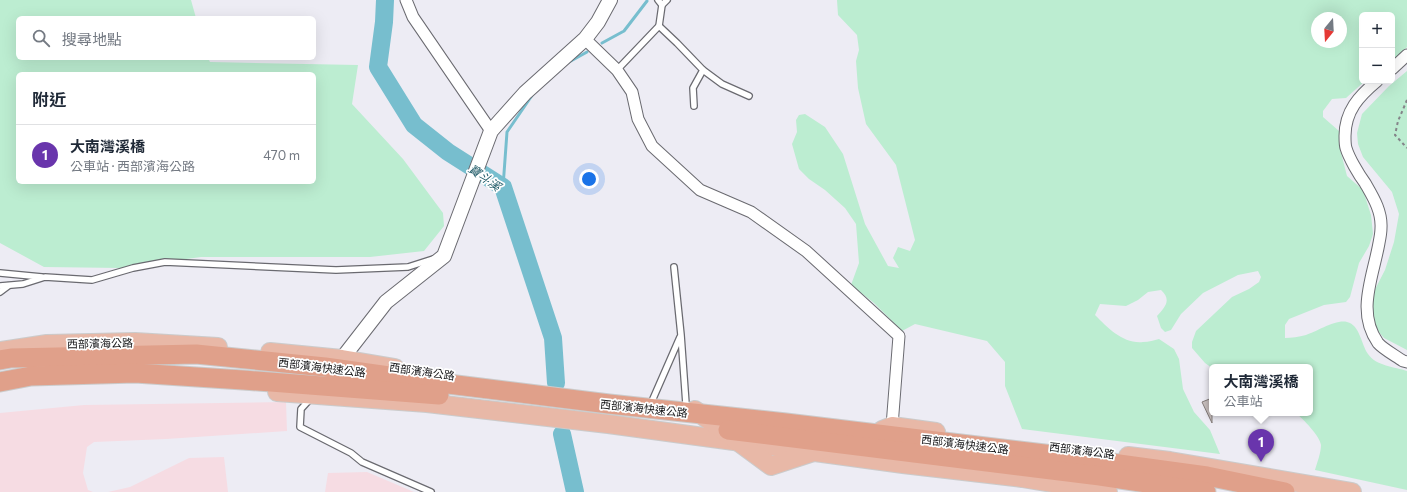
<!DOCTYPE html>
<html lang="zh-TW">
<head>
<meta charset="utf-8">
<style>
	body { margin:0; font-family:Commissioner,"Noto Sans TC",sans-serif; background:#f2f2f3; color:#1f2937 }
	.controls { position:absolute; right:12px; top:12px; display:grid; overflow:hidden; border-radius:6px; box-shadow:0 4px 16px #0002 }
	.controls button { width:36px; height:36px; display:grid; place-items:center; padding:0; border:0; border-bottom:1px solid #e0e1e3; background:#fff; color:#1f2937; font:20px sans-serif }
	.compass { position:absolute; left:1311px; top:12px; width:36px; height:36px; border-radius:50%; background:#fff; box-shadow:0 4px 16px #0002; rotate:198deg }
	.you { position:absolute; left:589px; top:179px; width:14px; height:14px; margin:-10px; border:3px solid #fff; border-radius:50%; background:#1a73e8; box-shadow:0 0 0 6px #1a73e833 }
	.badge { display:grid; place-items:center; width:26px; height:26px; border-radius:50%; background:#6935ac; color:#fff; font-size:13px; font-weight:700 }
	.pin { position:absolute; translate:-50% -33px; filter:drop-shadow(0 1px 2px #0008) }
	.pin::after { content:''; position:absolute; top:21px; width:14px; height:12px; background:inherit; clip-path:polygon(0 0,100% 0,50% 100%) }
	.popup { position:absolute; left:1209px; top:364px; width:104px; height:52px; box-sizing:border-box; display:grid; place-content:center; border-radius:6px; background:#fff; filter:drop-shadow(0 1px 3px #0005); font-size:13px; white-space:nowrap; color:#747a83 }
	.popup b { font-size:15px; color:#1f2937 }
	.popup::after { content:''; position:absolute; left:50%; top:100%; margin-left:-8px; border:8px solid transparent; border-top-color:#fff }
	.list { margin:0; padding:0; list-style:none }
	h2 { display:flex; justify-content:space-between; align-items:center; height:52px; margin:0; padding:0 16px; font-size:17px }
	h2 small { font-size:13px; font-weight:400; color:#747a83 }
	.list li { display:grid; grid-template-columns:26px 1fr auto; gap:12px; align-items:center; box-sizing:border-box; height:60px; padding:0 16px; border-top:1px solid #e0e1e3 }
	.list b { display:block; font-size:15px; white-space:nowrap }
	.list p { margin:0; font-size:13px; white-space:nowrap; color:#747a83 }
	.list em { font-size:13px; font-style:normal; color:#747a83 }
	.icon { flex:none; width:22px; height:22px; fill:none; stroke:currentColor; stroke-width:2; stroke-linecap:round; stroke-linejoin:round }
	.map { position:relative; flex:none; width:1407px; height:492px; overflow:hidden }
	.search { position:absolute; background:#fff; box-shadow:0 4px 16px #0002; left:16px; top:16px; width:300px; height:44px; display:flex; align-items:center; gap:10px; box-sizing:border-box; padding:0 14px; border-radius:6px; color:#747a83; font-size:15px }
	.panel { position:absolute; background:#fff; box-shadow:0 4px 16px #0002; left:16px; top:72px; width:300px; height:112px; border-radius:6px }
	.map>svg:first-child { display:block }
	.industrial { fill:#f6dce3 }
	.green { fill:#bcedd1; fill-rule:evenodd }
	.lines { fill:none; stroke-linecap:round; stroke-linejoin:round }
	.stream { stroke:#77bece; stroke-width:3 }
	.river { stroke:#77bece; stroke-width:18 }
	.building { fill:#c8bfbe; stroke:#847c7a }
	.service-casing { stroke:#6a6a70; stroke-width:8 }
	.minor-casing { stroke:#6a6a70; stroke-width:13 }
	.tertiary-casing { stroke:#6a6a70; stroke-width:16 }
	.primary-casing { stroke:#cbcbcb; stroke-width:20 }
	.trunk-casing { stroke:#cbcbcb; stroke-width:21 }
	.path { stroke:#848489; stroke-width:2; stroke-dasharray:3 3; stroke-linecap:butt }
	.service { stroke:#fff; stroke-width:5.5 }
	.minor { stroke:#fff; stroke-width:11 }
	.tertiary { stroke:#fff; stroke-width:14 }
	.primary { stroke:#e8b8a7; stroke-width:18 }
	.trunk { stroke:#e0a08a; stroke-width:19 }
	.labels { text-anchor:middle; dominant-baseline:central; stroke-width:3.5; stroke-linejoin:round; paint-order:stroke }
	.street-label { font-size:11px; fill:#121214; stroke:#fff }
	.water-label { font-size:12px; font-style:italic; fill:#1f5a67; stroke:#fff }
</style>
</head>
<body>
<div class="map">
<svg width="1407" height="492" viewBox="0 0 1407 492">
	<rect width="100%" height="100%" fill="#edecf4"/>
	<g class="industrial">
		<polygon points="286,402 287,431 166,439 94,442 87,447 83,473 88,490 93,492 0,492 0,413 84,405"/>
		<polygon points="224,457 228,492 108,492 130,487 189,458"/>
		<polygon points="367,472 414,492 325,492 328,473"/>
	</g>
	<g class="green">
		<path d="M0,0H191L196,18H18V58H208L210,62L358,65L352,104L403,159L443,213L444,226L424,251L370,257H201L121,268L44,267L0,243ZM18,74H314V182H18Z"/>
		<path d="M837,0H1407V47L1392,65V15H1362V81H1365L1346,98L1332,99L1323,111V117L1339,131V145L1347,176L1363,190L1371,215L1373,234L1369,246L1359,263L1350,297L1346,302L1324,305L1289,319L1285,325V338C1291,338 1299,337 1306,335C1316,332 1336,319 1347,322C1360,325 1361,344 1368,354C1376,366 1395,367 1407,371V490L1315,470C1317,463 1321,453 1321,445C1320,436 1303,419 1296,413H1310V367L1212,368L1205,363L1192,348V342L1196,331L1232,297L1249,289L1259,282L1261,277L1258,271L1238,275L1203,293L1181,314L1171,330L1165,332L1161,328L1157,316C1165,307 1172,300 1161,290L1148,292L1138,300L1126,306L1100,304L1095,315C1108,328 1123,344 1143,342C1149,342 1154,340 1159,339L1174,349L1179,359L1183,389L1194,412L1210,430L1220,454L1022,429L1005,386V362L987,341L915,324L902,331L874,303L851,285L859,263L856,224L845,208L825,190L809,179L799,169L792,144L797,132L796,120L799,115L805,114L825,127L843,154L865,224L888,266L899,268L893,258L898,247L910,251L915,240L896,165L866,124L858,88L856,61L859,50L857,35L838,15ZM1317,18H1341V42H1317Z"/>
		<polygon points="1407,71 1407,350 1384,338 1371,323 1368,303 1385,270 1394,242 1399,214 1392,192 1363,157 1358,144 1357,133 1362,114 1389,86"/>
	</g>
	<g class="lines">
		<g class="stream">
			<polyline points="602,43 624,31 647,1"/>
			<polyline points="569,62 587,52"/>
			<polyline points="503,187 507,132 533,94"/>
		</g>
		<g class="river">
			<polyline points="385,0 384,22 378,67 414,125 448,152 503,187 553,338 556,383"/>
			<polyline points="562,434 575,492"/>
		</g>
	</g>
	<polygon class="building" points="1212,398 1212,423 1202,402"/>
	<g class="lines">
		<g class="service-casing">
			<g id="service">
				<polyline points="662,5 667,0"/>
				<polyline points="659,26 677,43 703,70 693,88 694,106"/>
				<polyline points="617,70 659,26 662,5 658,0"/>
				<polyline points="703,70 722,84 749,96"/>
				<polyline points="674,267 681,335 686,404"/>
				<polyline points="0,273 42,277"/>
				<polyline points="0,286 23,284 45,277 92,280 133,268 165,262 336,270 408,267 433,259"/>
				<polyline points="0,292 8,286"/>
				<polyline points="311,398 301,409 300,427 351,453 362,462 431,492"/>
				<polyline points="652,401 680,337"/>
			</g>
		</g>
		<g class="minor-casing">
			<g id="minor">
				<polyline points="406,0 413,17 491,131"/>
				<polyline points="585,39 617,70 632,92 638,119 652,146 700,190 751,212 806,251 899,336 892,426"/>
				<polyline points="1392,69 1407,55"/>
				<path d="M1377,81C1359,96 1345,111 1345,136C1345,140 1345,145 1346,148C1349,158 1359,175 1365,183C1373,197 1382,211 1381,228C1381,233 1380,238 1379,243C1373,277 1356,312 1378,343C1383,349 1396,356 1403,361L1407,362"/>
			</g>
		</g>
		<g class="tertiary-casing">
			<polyline id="tertiary" points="341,360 386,302 444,256 491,131 525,93 585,39 598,22 610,0"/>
		</g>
		<g class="primary-casing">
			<g id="primary">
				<polyline points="0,351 47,344 135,342 218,347"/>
				<polyline points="270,352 342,359 395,368"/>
				<polyline points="277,392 427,403 608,424 903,464 1022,478 1108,492"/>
				<polyline points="695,410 771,466 841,443"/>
				<polyline points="882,430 892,426 936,432"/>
				<polyline points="1128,456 1170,461 1352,492"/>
			</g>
		</g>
		<g class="trunk-casing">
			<g id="trunk">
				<polyline points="0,360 11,358 196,354 325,367 432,382 609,404 786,423 1053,455 1207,476 1285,492"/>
				<polyline points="0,382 31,376 135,373 243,380 439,395"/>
				<polyline points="728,430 1100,476 1206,492"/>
			</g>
		</g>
		<polyline class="path" points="1407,100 1398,121 1395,135 1407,148"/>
		<use href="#service" class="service"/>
		<use href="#minor" class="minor"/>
		<use href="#tertiary" class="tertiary"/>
		<use href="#primary" class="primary"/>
		<use href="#trunk" class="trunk"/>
	</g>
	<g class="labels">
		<g class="street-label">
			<text transform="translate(100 343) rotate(-1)">西部濱海公路</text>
			<text transform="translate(322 367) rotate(7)">西部濱海快速公路</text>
			<text transform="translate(422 371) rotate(8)">西部濱海公路</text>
			<text transform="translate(644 408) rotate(6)">西部濱海快速公路</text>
			<text transform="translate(965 444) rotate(7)">西部濱海快速公路</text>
			<text transform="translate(1082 450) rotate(7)">西部濱海公路</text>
		</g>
		<g class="water-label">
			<text transform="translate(485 177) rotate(36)">寶斗溪</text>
		</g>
	</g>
</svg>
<div class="controls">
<button>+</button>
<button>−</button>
</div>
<svg class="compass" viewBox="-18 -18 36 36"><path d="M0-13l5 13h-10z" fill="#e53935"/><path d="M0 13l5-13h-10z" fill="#747a83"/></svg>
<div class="you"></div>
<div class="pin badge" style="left:1261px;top:462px">1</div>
<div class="popup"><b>大南灣溪橋</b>公車站</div>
<div class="search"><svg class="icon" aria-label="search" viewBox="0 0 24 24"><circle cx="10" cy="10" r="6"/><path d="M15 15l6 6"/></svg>搜尋地點</div>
<section class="panel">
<h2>附近<small></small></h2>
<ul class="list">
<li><span class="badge">1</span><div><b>大南灣溪橋</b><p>公車站 · 西部濱海公路</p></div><em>470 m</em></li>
</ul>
</section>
</div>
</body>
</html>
